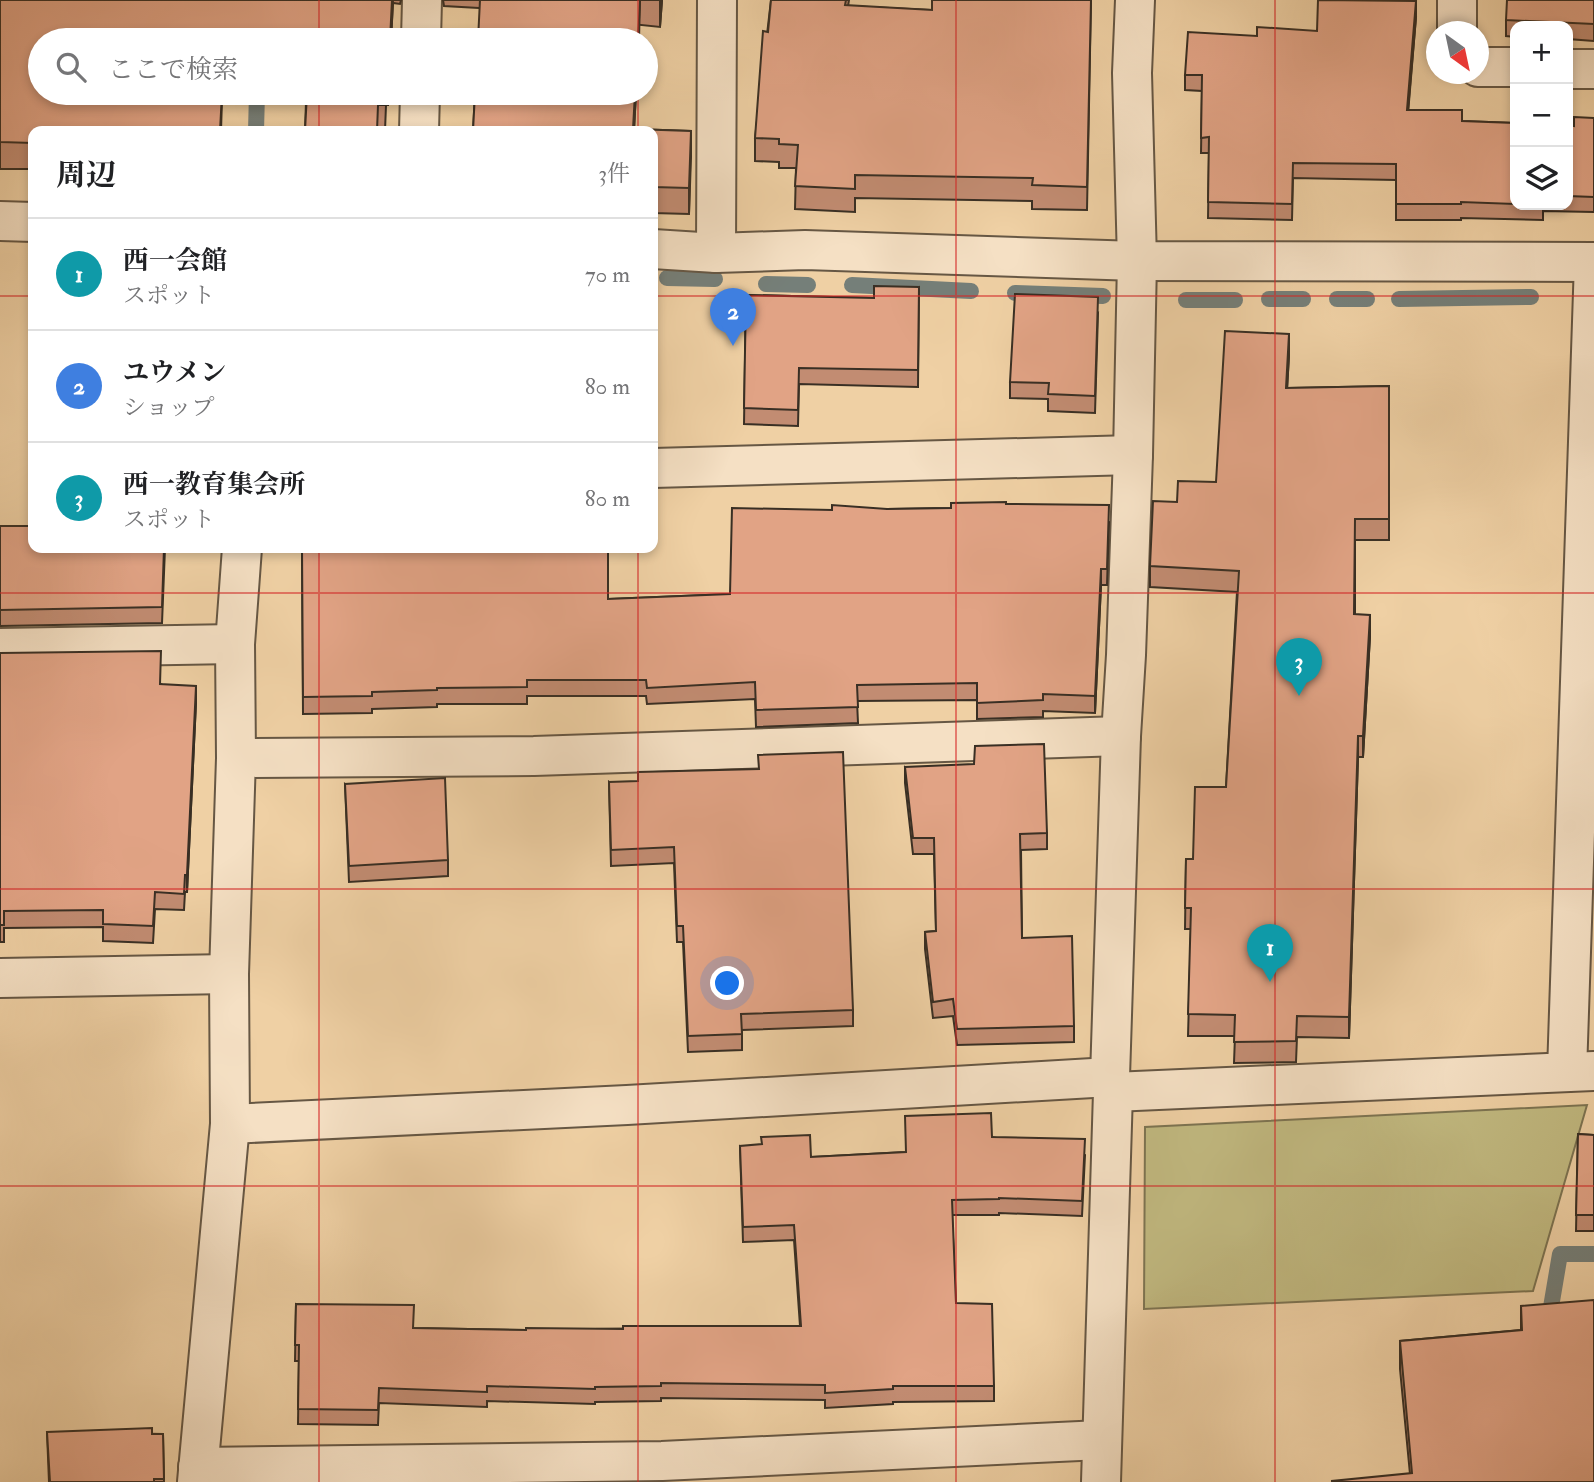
<!DOCTYPE html>
<html lang="ja">
<head>
<meta charset="utf-8">
<style>
	body { margin:0; font-family:"IM FELL Double Pica","Noto Serif JP",serif; background:#f6f6f6; color:#202124 }
	.controls { position:absolute; right:21px; top:21px; display:grid; overflow:hidden; border-radius:14px; box-shadow:0 4px 10px #0003 }
	.controls button { width:63px; height:63px; display:grid; place-items:center; padding:0; border:0; border-bottom:2px solid #e0e0e0; background:#fff; color:#202124; font:35px sans-serif }
	.compass { position:absolute; left:1426px; top:21px; width:63px; height:63px; border-radius:50%; background:#fff; box-shadow:0 4px 10px #0003; rotate:147deg }
	.you { position:absolute; left:728px; top:984px; width:24px; height:24px; margin:-18px; border:5px solid #fff; border-radius:50%; background:#1a73e8; box-shadow:0 0 0 10px #1a73e833 }
	.badge { display:grid; place-items:center; width:46px; height:46px; border-radius:50%; background:#8f2418; color:#fff; font-size:23px; font-weight:700 }
	.pin { position:absolute; translate:-50% -58px; filter:drop-shadow(0 2px 4px #0008) }
	.pin::after { content:''; position:absolute; top:37px; width:24px; height:21px; background:inherit; clip-path:polygon(0 0,100% 0,50% 100%) }
	.list { margin:0; padding:0; list-style:none }
	h2 { display:flex; justify-content:space-between; align-items:center; height:91px; margin:0; padding:0 28px; font-size:30px }
	h2 small { font-size:23px; font-weight:400; color:#757577 }
	.list li { display:grid; grid-template-columns:46px 1fr auto; gap:21px; align-items:center; box-sizing:border-box; height:112px; padding:0 28px; border-top:2px solid #e0e0e0 }
	.list b { display:block; font-size:26px; white-space:nowrap }
	.list p { margin:0; font-size:23px; white-space:nowrap; color:#757577 }
	.list em { font-size:23px; font-style:normal; color:#757577 }
	.icon { flex:none; width:38px; height:38px; fill:none; stroke:currentColor; stroke-width:2; stroke-linecap:round; stroke-linejoin:round }
	.map { position:relative; flex:none; width:1594px; height:1482px; overflow:hidden }
	.search { position:absolute; background:#fff; box-shadow:0 4px 10px #0003; left:28px; top:28px; width:630px; height:77px; display:flex; align-items:center; gap:18px; box-sizing:border-box; padding:0 24px; border-radius:38px; color:#757577; font-size:26px }
	.panel { position:absolute; background:#fff; box-shadow:0 4px 10px #0003; left:28px; top:126px; width:630px; height:427px; border-radius:14px }
	.map>svg:first-child { display:block }
	.green { fill:#c1b980; stroke:#7d7452; stroke-width:2 }
	.lines { fill:none; stroke-linecap:round; stroke-linejoin:round }
	.stream { stroke:#757f79; stroke-width:16 }
	.minor-casing { stroke:#665744; stroke-width:42 }
	.minor { stroke:#f5e0c4; stroke-width:38 }
	.wall { fill:#c28c72; stroke:#392f24; stroke-width:2 }
	.shaded-wall { fill:#9e725d; stroke:#392f24; stroke-width:2 }
	.building { fill:#e1a385; stroke:#392f24; stroke-width:2 }
	.grid { fill:none; stroke:#d62828; stroke-width:2; stroke-opacity:0.55 }
</style>
</head>
<body>
<div class="map">
<svg width="1594" height="1482" viewBox="0 0 1594 1482">
	<rect width="100%" height="100%" fill="#efd0a4"/>
	<filter id="stains"><feTurbulence type="fractalNoise" baseFrequency=".00286" numOctaves="4"/><feColorMatrix values="0 0 0 0 .2 0 0 0 0 .09 0 0 0 0 .02 0 0 0 .5 -.17"/></filter>
	<radialGradient id="worn" r=".72"><stop offset=".6" stop-color="#630" stop-opacity="0"/><stop offset="1" stop-color="#630" stop-opacity=".3"/></radialGradient>
	<polygon class="green" points="1587,1105 1533,1291 1144,1309 1145,1127"/>
	<g class="lines">
		<g class="stream">
			<polyline points="256,131 257,93"/>
			<polyline points="667,278 715,279"/>
			<polyline points="766,284 808,285"/>
			<polyline points="852,285 971,291"/>
			<polyline points="1015,293 1103,296"/>
			<polyline points="1269,299 1303,299"/>
			<polyline points="1337,299 1367,299"/>
			<polyline points="1399,299 1531,297"/>
			<polyline points="1186,300 1235,300"/>
			<polyline points="1550,1313 1560,1254 1594,1254"/>
		</g>
		<g class="minor-casing">
			<g id="minor">
				<polyline points="1457,32 1457,0"/>
				<polyline points="421,40 422,0"/>
				<polyline points="1478,67 1515,67"/>
				<polyline points="1568,69 1594,69"/>
				<polyline points="419,131 420,93"/>
				<polyline points="0,221 33,222"/>
				<polyline points="653,249 716,253 805,250 1137,261 1594,262"/>
				<polyline points="716,253 717,0"/>
				<polyline points="653,468 1133,455"/>
				<polyline points="0,648 235,644"/>
				<polyline points="236,758 534,756 1121,736"/>
				<polyline points="0,978 229,974"/>
				<polyline points="1567,1072 1594,262"/>
				<polyline points="1113,1092 1594,1071"/>
				<polyline points="230,1124 627,1105 1110,1077"/>
				<polyline points="198,1467 662,1461 1101,1440"/>
				<polyline points="197,1482 230,1124 229,974 236,758 235,644 242,548"/>
				<polyline points="1101,1482 1113,1092 1110,1077 1121,736 1126,655 1133,455 1137,261 1132,73 1135,0"/>
			</g>
		</g>
		<use href="#minor" class="minor"/>
	</g>
	<g class="wall">
		<polygon points="0,0 401,0 400,4 393,3 391,40 40,40 40,93 388,93 388,105 386,105 385,131 305,131 306,102 222,99 221,131 33,131 33,169 0,169"/>
		<polygon points="443,0 662,0 660,27 479,8 444,6"/>
		<polygon points="771,0 849,0 848,6 932,10 1091,0 1087,210 1032,209 1032,201 855,198 855,212 795,209 796,168 779,168 779,162 755,161 755,138"/>
		<polygon points="1594,0 1594,41 1568,39 1568,26 1515,26 1515,37 1506,36 1506,20"/>
		<polygon points="1416,17 1408,110 1462,121 1515,123 1515,205 1568,205 1568,125 1574,126 1594,118 1594,212 1543,211 1543,220 1461,218 1461,220 1396,220 1396,180 1293,178 1292,220 1208,218 1209,153 1201,153 1202,91 1185,90 1185,75 1257,36 1317,31"/>
		<polygon points="475,93 636,93 634,129 691,131 689,214 653,213 653,131 473,131"/>
		<polygon points="919,287 918,387 799,384 798,426 744,424 746,295 874,298"/>
		<polygon points="1098,313 1095,413 1048,411 1048,399 1010,398 1010,382"/>
		<polygon points="1289,355 1287,388 1389,386 1389,540 1355,540 1355,614 1370,636 1363,757 1358,757 1349,1038 1297,1037 1296,1062 1234,1063 1235,1036 1188,1036 1191,929 1185,929 1186,859 1193,859 1226,787 1237,592 1150,587 1150,566 1177,502 1216,482"/>
		<polygon points="1006,504 1109,522 1107,585 1101,585 1095,713 1043,711 1043,717 977,719 977,700 857,701 858,723 756,727 755,699 647,704 646,696 527,696 527,704 437,704 437,707 372,709 372,713 303,714 302,548 608,599 730,594 832,510 887,509 951,508"/>
		<polygon points="0,526 165,548 162,623 0,626"/>
		<polygon points="0,653 161,684 196,702 187,892 185,892 184,910 155,909 153,943 103,941 103,927 4,928 4,942 0,942"/>
		<polygon points="905,767 1047,833 1047,849 1021,850 1022,938 1074,1026 1074,1042 957,1045 953,1016 933,1018 925,949 925,932 936,931 934,854 913,854 905,783"/>
		<polygon points="609,782 853,1010 853,1026 742,1030 742,1050 688,1052 683,942 677,942 674,863 611,866"/>
		<polygon points="345,784 448,860 448,876 349,882"/>
		<polygon points="1578,1134 1594,1135 1594,1231 1576,1231"/>
		<polygon points="992,1137 1085,1155 1082,1216 999,1213 999,1215 952,1215 956,1303 994,1386 994,1401 893,1402 893,1404 825,1408 825,1400 661,1398 661,1401 595,1402 595,1404 487,1401 487,1407 379,1403 378,1425 298,1424 299,1361 295,1361 296,1304 414,1328 526,1330 800,1326 794,1240 743,1242 740,1146 811,1157 906,1152"/>
		<polygon points="1521,1306 1594,1482 1410,1474 1400,1369 1400,1341 1521,1330"/>
		<polygon points="47,1432 163,1434 164,1482 49,1482"/>
	</g>
	<g class="shaded-wall">
		<polygon points="392,0 393,0 391,40 390,40"/>
		<polygon points="640,0 639,40 638,40"/>
		<polygon points="660,0 662,0 660,27"/>
		<polygon points="1416,1 1416,17 1407,126 1407,110"/>
		<polygon points="635,93 636,93 634,131 633,131"/>
		<polygon points="691,131 691,157 689,214 689,188"/>
		<polygon points="1289,334 1289,355 1286,409 1286,388"/>
		<polygon points="1101,569 1101,585 1095,713 1095,696"/>
		<polygon points="1370,615 1370,636 1363,757 1363,736"/>
		<polygon points="196,686 196,702 187,892 187,875"/>
		<polygon points="1358,736 1358,757 1349,1038 1349,1017"/>
	</g>
	<g class="building">
		<polygon points="0,0 392,0 390,40 40,40 40,93 222,93 220,131 33,131 33,143 0,142"/>
		<polygon points="480,0 640,0 638,40 478,40"/>
		<polygon points="771,0 846,0 845,5 932,10 932,0 1091,0 1087,187 1032,185 1033,178 855,175 855,189 795,186 798,145 779,144 779,139 755,138 763,31 768,32"/>
		<polygon points="1318,0 1416,1 1407,110 1462,110 1462,121 1515,123 1515,204 1461,202 1461,204 1396,204 1396,164 1293,163 1292,204 1208,202 1209,137 1201,138 1202,75 1185,75 1188,32 1257,36 1257,27 1317,31"/>
		<polygon points="1507,0 1594,0 1594,24 1506,20"/>
		<polygon points="307,93 386,93 385,105 378,105 377,131 305,131"/>
		<polygon points="475,93 635,93 633,129 691,131 689,188 653,187 653,131 473,131"/>
		<polygon points="1574,117 1594,118 1594,197 1568,196 1568,125 1574,126"/>
		<polygon points="874,286 919,287 918,370 799,368 798,410 744,408 746,295 874,298"/>
		<polygon points="1015,294 1098,297 1095,396 1048,394 1049,383 1010,382"/>
		<polygon points="1225,331 1289,334 1286,388 1389,386 1389,519 1355,519 1354,614 1370,615 1363,736 1358,736 1349,1017 1297,1016 1296,1041 1234,1042 1235,1015 1188,1014 1191,908 1185,908 1186,859 1193,859 1195,787 1226,787 1239,571 1150,566 1153,501 1177,502 1178,481 1216,482"/>
		<polygon points="1006,502 1006,504 1109,505 1107,569 1101,569 1095,696 1043,694 1043,700 977,703 977,683 857,685 858,707 756,710 755,682 647,688 646,680 527,680 527,687 437,688 437,690 372,692 372,696 303,697 302,548 608,548 608,599 730,594 732,508 832,510 832,505 887,509 951,508 951,503"/>
		<polygon points="0,526 33,526 33,548 164,548 162,607 0,610"/>
		<polygon points="161,651 160,684 196,686 187,875 185,875 184,894 155,892 153,926 103,924 103,910 4,911 4,925 0,925 0,653"/>
		<polygon points="1044,744 1047,833 1020,834 1022,938 1072,936 1074,1026 957,1029 953,999 933,1002 925,932 936,931 934,838 913,838 905,767 974,764 975,746"/>
		<polygon points="843,752 853,1010 741,1014 742,1034 688,1036 683,926 677,926 674,847 611,850 609,782 638,781 638,772 759,769 758,755"/>
		<polygon points="445,778 448,860 349,866 345,784"/>
		<polygon points="991,1113 992,1137 1085,1139 1082,1201 999,1198 999,1199 952,1200 956,1303 992,1304 994,1386 893,1386 893,1389 825,1393 825,1385 661,1383 661,1386 595,1387 595,1389 487,1386 487,1392 379,1388 378,1410 298,1409 299,1345 295,1345 296,1304 414,1305 413,1328 526,1330 526,1328 623,1329 623,1326 801,1326 794,1225 743,1227 740,1146 762,1144 761,1137 810,1135 811,1157 906,1152 905,1116"/>
		<polygon points="1578,1134 1594,1135 1594,1215 1576,1215"/>
		<polygon points="1594,1300 1594,1482 1332,1482 1332,1481 1412,1473 1400,1341 1522,1330 1521,1306"/>
		<polygon points="152,1428 152,1434 163,1434 164,1479 154,1479 154,1482 50,1482 47,1432"/>
	</g>
	<path class="grid" d="M319,0V40M638,0V40M956,0V1482M1275,0V1482M319,93V131M638,93V131M0,296H33M653,296H1594M319,548V1482M638,548V1482M0,593H1594M0,889H1594M0,1186H1594"/>
	<rect width="100%" height="100%" filter="url(#stains)"/>
	<rect width="100%" height="100%" fill="url(#worn)"/>
</svg>
<div class="controls">
<button>+</button>
<button>−</button>
<button><svg class="icon" aria-label="layers" viewBox="0 0 24 24"><path d="M12 4l9 5-9 5-9-5zM3 14l9 5 9-5"/></svg></button>
</div>
<svg class="compass" viewBox="-18 -18 36 36"><path d="M0-13l5 13h-10z" fill="#e53935"/><path d="M0 13l5-13h-10z" fill="#757577"/></svg>
<div class="you"></div>
<div class="pin badge" style="left:1270px;top:982px;background:#0f9aa8">1</div>
<div class="pin badge" style="left:733px;top:346px;background:#3f7fe0">2</div>
<div class="pin badge" style="left:1299px;top:696px;background:#0f9aa8">3</div>
<div class="search"><svg class="icon" aria-label="search" viewBox="0 0 24 24"><circle cx="10" cy="10" r="6"/><path d="M15 15l6 6"/></svg>ここで検索</div>
<section class="panel">
<h2>周辺<small>3件</small></h2>
<ul class="list">
<li><span class="badge" style="background:#0f9aa8">1</span><div><b>西一会館</b><p>スポット</p></div><em>70 m</em></li>
<li><span class="badge" style="background:#3f7fe0">2</span><div><b>ユウメン</b><p>ショップ</p></div><em>80 m</em></li>
<li><span class="badge" style="background:#0f9aa8">3</span><div><b>西一教育集会所</b><p>スポット</p></div><em>80 m</em></li>
</ul>
</section>
</div>
</body>
</html>
